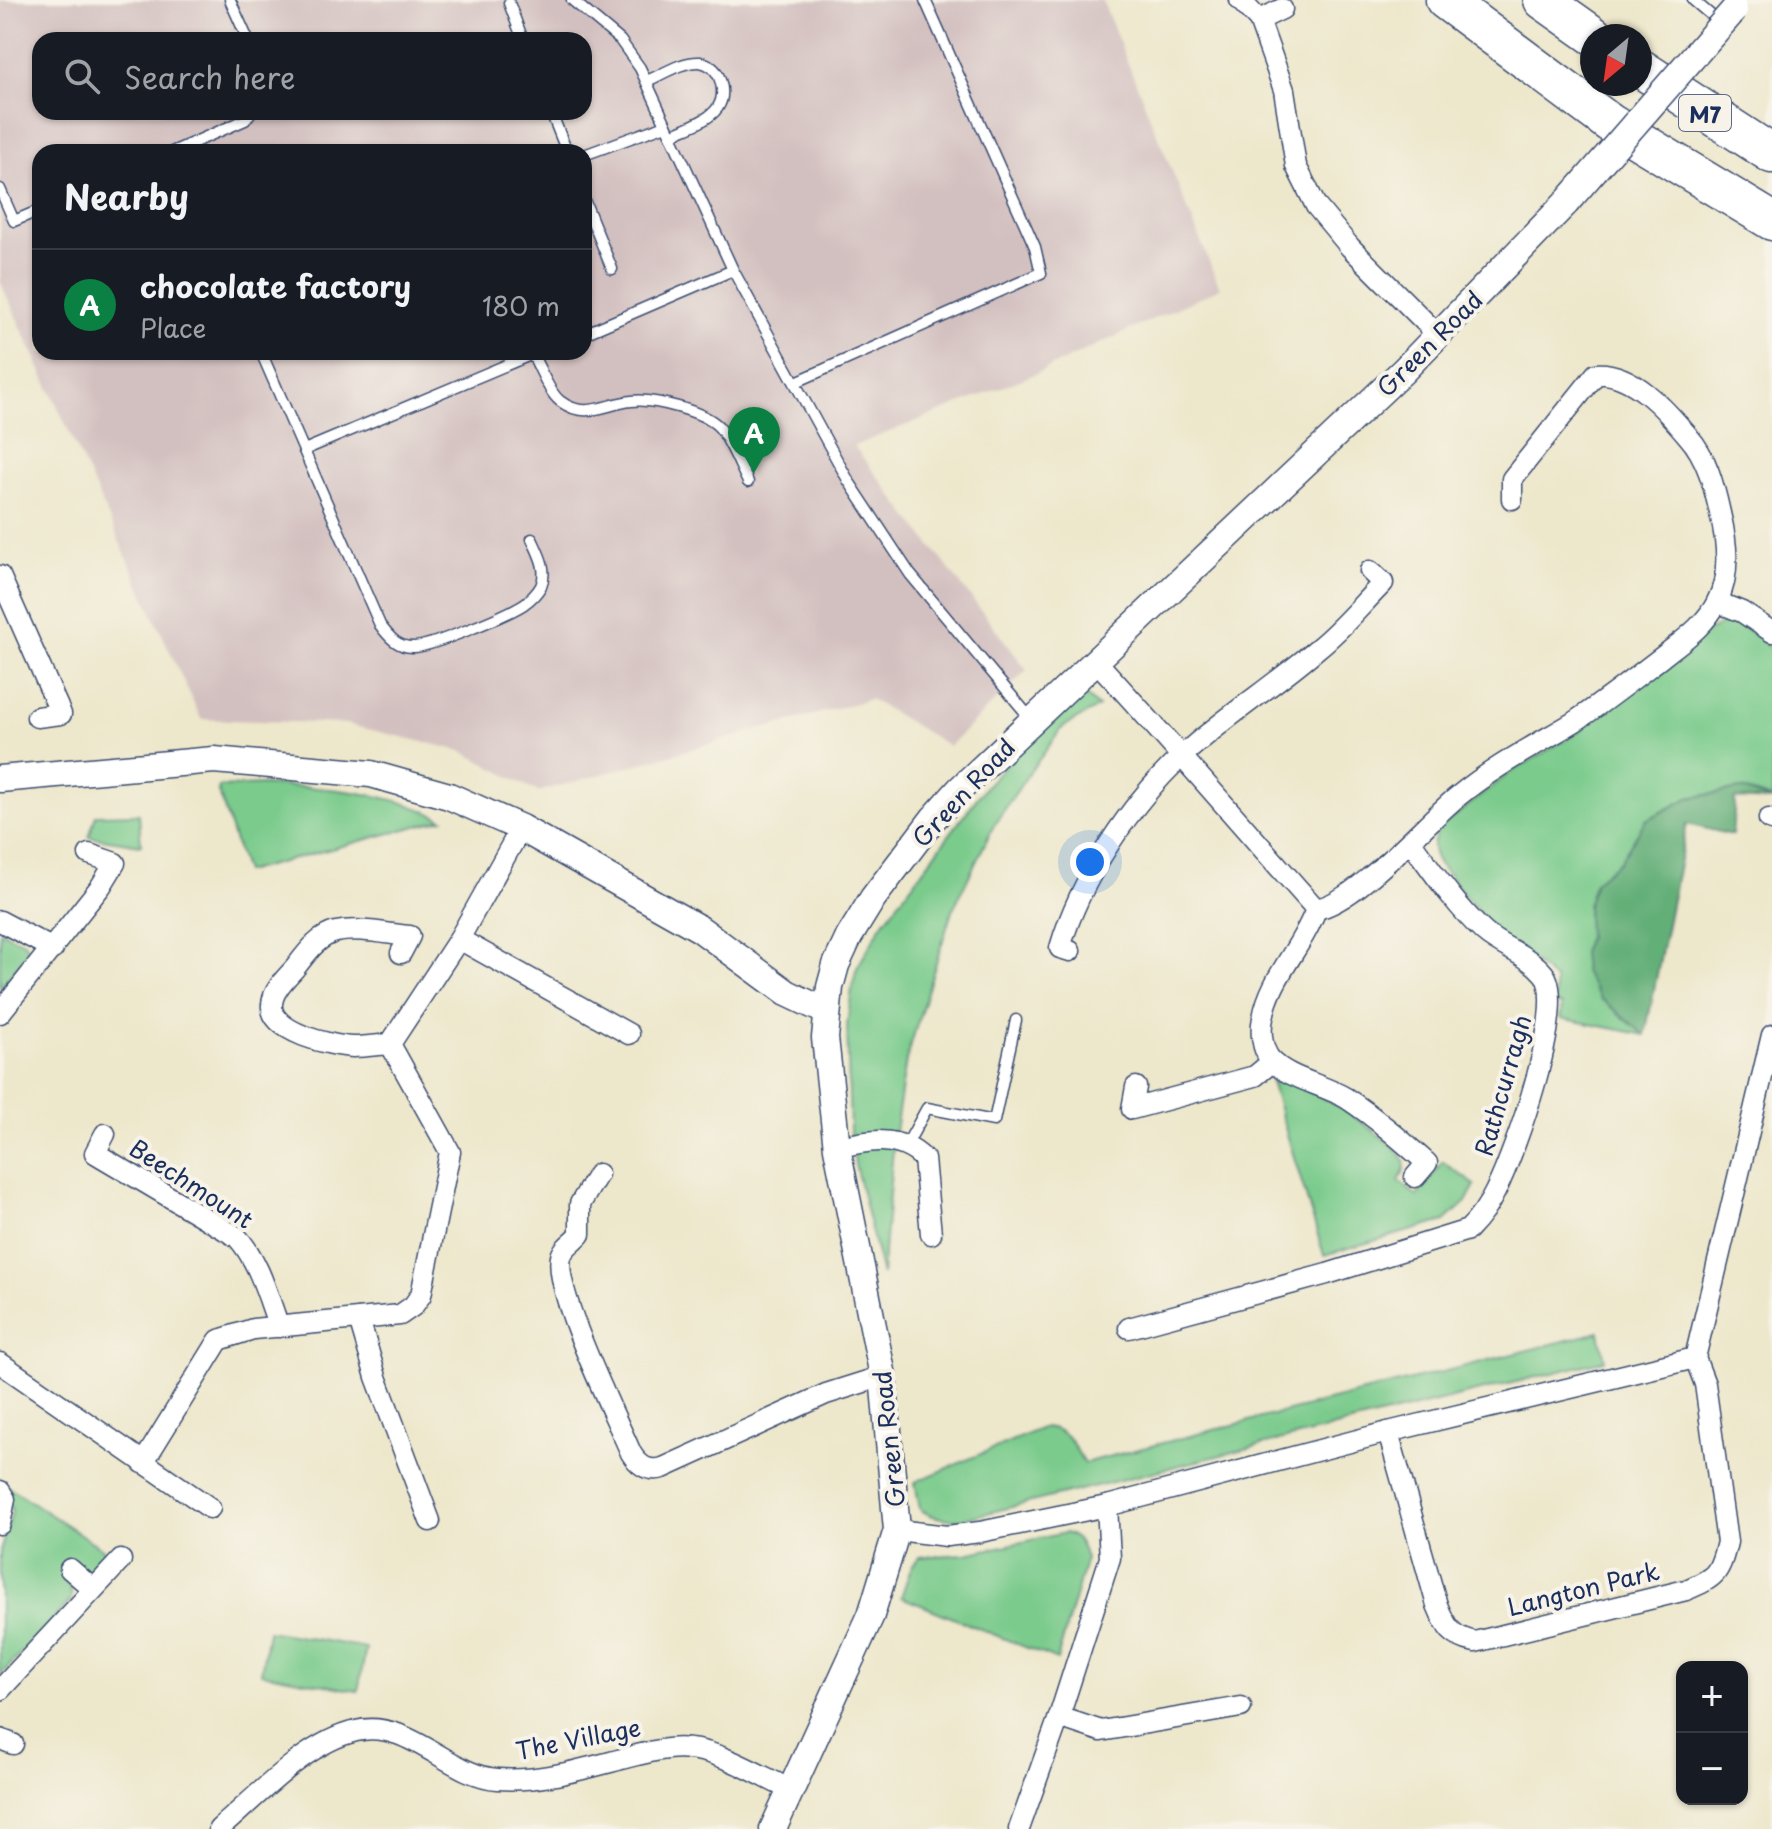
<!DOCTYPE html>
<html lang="en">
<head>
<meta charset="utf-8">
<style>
	body { margin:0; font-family:"Playpen Sans",sans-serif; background:#242831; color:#f1f3f6 }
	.controls { position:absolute; right:24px; bottom:24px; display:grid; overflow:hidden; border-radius:16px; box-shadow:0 2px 6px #0004 }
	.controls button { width:72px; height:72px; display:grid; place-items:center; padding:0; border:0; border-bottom:2px solid #363941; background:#171b24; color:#f1f3f6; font:40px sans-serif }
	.compass { position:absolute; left:1580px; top:24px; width:72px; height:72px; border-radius:50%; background:#171b24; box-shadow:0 2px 6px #0004; rotate:209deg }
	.you { position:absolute; left:1090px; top:862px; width:28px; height:28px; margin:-20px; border:6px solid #fff; border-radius:50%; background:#1a73e8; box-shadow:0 0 0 12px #1a73e833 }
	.badge { display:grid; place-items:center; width:52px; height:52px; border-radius:50%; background:#0b8043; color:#fff; font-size:26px; font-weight:700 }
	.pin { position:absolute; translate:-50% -66px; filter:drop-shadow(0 2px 4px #0008) }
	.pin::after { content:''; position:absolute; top:42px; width:28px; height:24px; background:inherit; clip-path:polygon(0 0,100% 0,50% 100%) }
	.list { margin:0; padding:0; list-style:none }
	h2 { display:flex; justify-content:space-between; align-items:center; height:104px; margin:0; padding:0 32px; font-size:34px }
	h2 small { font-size:26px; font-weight:400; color:#9ea1a6 }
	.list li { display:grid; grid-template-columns:52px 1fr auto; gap:24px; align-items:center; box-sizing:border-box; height:112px; padding:0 32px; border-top:2px solid #363941 }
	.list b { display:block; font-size:30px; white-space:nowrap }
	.list p { margin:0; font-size:26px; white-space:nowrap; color:#9ea1a6 }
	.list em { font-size:26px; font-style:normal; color:#9ea1a6 }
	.icon { flex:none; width:44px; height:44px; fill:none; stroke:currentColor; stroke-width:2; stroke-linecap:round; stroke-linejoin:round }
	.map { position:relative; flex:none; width:1772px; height:1829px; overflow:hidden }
	.search { position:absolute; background:#171b24; box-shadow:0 2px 6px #0004; left:32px; top:32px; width:560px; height:88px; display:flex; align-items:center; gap:20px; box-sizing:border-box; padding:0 28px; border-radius:24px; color:#9ea1a6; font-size:30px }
	.panel { position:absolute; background:#171b24; box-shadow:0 2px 6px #0004; left:32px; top:144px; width:560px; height:216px; border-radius:24px }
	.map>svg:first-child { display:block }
	.industrial { fill:#d2bfbf; fill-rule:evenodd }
	.green { fill:#7acb8c; stroke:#4a7d75; stroke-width:2 }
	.forest { fill:#63af78; stroke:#3f6f6b; stroke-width:2 }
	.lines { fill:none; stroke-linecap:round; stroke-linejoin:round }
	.service-casing { stroke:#3a4b6e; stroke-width:13 }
	.minor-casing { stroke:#3a4b6e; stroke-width:23 }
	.tertiary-casing { stroke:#3a4b6e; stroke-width:29 }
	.motorway-casing { stroke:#3a4b6e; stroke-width:41 }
	.service { stroke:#fff; stroke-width:10 }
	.minor { stroke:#fff; stroke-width:20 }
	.tertiary { stroke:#fff; stroke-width:26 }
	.motorway { stroke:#fff; stroke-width:38 }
	.tertiary-bridge-casing { stroke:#3a4b6e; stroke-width:29; stroke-linecap:butt }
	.tertiary-bridge { stroke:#fff; stroke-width:26 }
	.labels { text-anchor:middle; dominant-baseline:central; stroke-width:8; stroke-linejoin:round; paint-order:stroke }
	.shield { fill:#f7f3e8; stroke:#5d6a87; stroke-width:2 }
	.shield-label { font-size:22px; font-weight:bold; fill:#1b2f5e }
	.street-label { font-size:24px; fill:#1b2f5e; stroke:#f7f3e8 }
</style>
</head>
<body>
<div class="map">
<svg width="1772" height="1829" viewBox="0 0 1772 1829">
	<rect width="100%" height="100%" fill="#f7f3e8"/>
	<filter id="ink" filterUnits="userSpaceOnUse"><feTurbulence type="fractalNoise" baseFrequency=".0125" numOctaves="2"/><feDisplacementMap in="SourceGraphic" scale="16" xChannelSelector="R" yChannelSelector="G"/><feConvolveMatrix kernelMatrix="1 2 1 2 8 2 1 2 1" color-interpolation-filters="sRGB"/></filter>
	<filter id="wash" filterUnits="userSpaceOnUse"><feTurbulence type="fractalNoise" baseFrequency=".006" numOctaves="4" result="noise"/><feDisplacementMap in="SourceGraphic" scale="32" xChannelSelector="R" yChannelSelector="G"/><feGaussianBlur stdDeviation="1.8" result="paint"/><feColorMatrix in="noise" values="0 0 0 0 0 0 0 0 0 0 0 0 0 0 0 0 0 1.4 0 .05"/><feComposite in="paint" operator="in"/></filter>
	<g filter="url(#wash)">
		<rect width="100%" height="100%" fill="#ede7cb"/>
		<path class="industrial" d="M0,0H1102L1220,288L1035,374L854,446L1027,670L949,746L870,699L538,792L462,751L346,724L201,719L0,281ZM40,40H584V112H40ZM40,152H584V352H40Z"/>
		<g class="green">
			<path d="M1724,623C1743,623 1759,637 1772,650V799L1741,789L1689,798L1646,820L1620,861L1595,882L1587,906L1588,936L1582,953L1600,998L1645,1035L1560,1018L1562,1005L1555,1004V980L1494,930L1439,864C1430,850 1432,842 1439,829L1508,774L1573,735L1657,675L1706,633Z"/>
			<polygon points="1082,692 1098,707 1063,727 1027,776 994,825 952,911 906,1060 894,1138 882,1275 855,1164 850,1131 847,1025 852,988 857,968 881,926 987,785 1054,714 1075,693"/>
			<path d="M263,785C322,787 389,791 443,819L245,872L218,790L219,787Z"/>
			<polygon points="139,814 141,845 89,837 96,815"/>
			<polygon points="0,931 24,942 29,951 0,988"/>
			<path d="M1286,1081C1327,1098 1350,1112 1385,1140C1391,1145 1399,1150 1403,1158C1407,1167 1403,1173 1399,1181L1417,1196L1443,1162L1475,1185L1466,1202L1445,1221L1324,1255L1271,1082Z"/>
			<path d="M1599,1332L1605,1360L963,1519C948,1520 932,1519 920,1509L915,1482L1044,1427C1069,1429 1072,1444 1084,1463Z"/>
			<path d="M6,1485L113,1556C98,1572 91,1575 72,1564L62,1576L71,1588V1600L0,1676V1552L12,1512Z"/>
			<path d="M1065,1533C1079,1538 1082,1545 1086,1559L1057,1660L901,1597L911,1568L919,1557L966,1554Z"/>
			<polygon points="268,1631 366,1648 358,1691 261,1673"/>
		</g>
		<polygon class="forest" points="1741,789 1772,801 1735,799 1732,835 1687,824 1645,1035 1600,998 1584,972 1582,953 1588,936 1587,906 1595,882 1620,861 1646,820 1689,798"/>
	</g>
	<g filter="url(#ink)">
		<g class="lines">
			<g class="service-casing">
				<g id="service">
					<polyline points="230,0 248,40"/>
					<polyline points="572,0 620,40 640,68 733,270 848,480 910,574 1031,719"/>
					<polyline points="1693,0 1720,23"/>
					<polyline points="509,3 523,40"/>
					<path d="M647,81C663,74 682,61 700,62C708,63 716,69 719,77C733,114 699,122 671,135"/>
					<polyline points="551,112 567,152"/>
					<polyline points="172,152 245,120 251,112"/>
					<polyline points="584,155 666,125"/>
					<polyline points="0,189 14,221 40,210"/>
					<polyline points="584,200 612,269"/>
					<polyline points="584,334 733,270"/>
					<path d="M261,352L380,625C389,637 398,648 414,647C431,647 509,614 524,604C531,599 537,593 541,586C548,570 539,554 532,539"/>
					<path d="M532,354C540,367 549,393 560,401C585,420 605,404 631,401C652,398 704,411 719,427C730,440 740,466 748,482"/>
					<polyline points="796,382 1041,273 1035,247 925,0"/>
					<polyline points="304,450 535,353"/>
					<polyline points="906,1146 927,1108 994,1121 1016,1020"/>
				</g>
			</g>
			<g class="minor-casing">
				<g id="minor">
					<polyline points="1240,0 1259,20 1284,90 1296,166 1316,206 1350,247 1438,335"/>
					<polyline points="1259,20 1282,9"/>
					<polyline points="0,576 61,714 37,717"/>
					<polyline points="1717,602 1742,612 1772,632"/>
					<path d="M1095,660C1170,741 1242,826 1316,909C1303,947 1270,977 1263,1018C1260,1031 1262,1049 1270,1059C1288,1079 1323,1084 1346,1098C1375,1117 1401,1140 1427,1163L1415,1177"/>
					<polyline points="1769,819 1772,820"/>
					<path d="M1316,909C1355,903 1424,824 1457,797C1493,767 1534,746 1574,722C1604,702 1633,679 1662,657C1682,641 1705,626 1717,602C1731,574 1727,542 1720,513C1714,486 1707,457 1688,436C1666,410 1632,371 1596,374L1512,479V499"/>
					<polyline points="0,921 53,949"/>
					<polyline points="459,939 629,1034"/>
					<path d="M1070,951L1060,948C1080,879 1131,802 1184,754C1226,716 1275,685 1318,648C1342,629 1362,604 1383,583L1370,571"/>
					<polyline points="0,1013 101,886 115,863 89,854"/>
					<path d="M390,1044C378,1045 365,1047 353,1047C331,1046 269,1032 272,1004C273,990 286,978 295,968C306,954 318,936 336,932C359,927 387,934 410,936L401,953"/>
					<polyline points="1136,1087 1132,1109 1255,1076 1272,1062"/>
					<path d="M105,1134L95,1153L237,1237C259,1261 268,1297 279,1327"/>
					<path d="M837,1148C867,1140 899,1134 924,1159L931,1234"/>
					<path d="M598,1174L580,1204V1234C574,1242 563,1247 561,1257C553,1291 615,1415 631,1453C639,1466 648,1472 663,1468L826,1394L883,1376"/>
					<polyline points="359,1319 376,1377 430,1521"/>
					<path d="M1129,1328L1327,1274L1468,1230C1480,1218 1489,1205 1496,1190C1514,1154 1568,1006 1544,974C1529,955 1502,948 1484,932C1456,906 1433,872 1411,842"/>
					<polyline points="0,1363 210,1508"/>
					<path d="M1388,1432L1437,1605C1446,1627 1451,1637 1475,1642L1686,1590C1716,1577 1719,1575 1727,1542L1705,1384L1695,1358"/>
					<polyline points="143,1463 219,1340 253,1329 400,1315 413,1306 421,1295 450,1152 390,1044 459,939 521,828"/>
					<polyline points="0,1491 5,1499 0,1524"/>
					<polyline points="897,1530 947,1536 980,1532 1107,1506 1388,1432 1695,1358 1772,1035"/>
					<polyline points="70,1569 93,1589"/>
					<polyline points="0,1690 121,1560"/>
					<polyline points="1059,1717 1101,1731 1241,1707"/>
					<polyline points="0,1739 13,1744"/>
					<path d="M219,1829C259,1795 305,1743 356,1731C408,1718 449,1776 498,1779C538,1782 580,1770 618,1760C642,1754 665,1746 690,1749C722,1752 761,1776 791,1790"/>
					<polyline points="1019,1829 1059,1717 1110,1558 1107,1506"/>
				</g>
			</g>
			<g class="tertiary-casing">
				<g id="tertiary">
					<polyline points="0,779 214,760 371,774 449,796 521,828 700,929 787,993 827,1012"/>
					<polyline points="773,1829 871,1615 897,1530 883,1376 837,1148 825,1038 830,987 836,965 849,937 873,898 933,819 960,789 1403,371 1566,203"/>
				</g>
			</g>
			<g class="motorway-casing">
				<g id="motorway">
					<polyline points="1445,0 1610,123 1772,221"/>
					<polyline points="1543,0 1594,36"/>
					<polyline points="1640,68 1772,154"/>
				</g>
			</g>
			<use href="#service" class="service"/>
			<use href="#minor" class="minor"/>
			<use href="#tertiary" class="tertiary"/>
			<use href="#motorway" class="motorway"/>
			<g class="tertiary-bridge-casing">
				<polyline id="tertiary-bridge" points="1566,203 1734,10"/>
			</g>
			<use href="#tertiary-bridge" class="tertiary-bridge"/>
		</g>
	</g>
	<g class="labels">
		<rect class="shield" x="1679" y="95" width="52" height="36" rx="6"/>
		<g class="shield-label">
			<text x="1705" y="113">M7</text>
		</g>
		<g class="street-label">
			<text transform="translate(1429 343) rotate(-45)">Green Road</text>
			<text transform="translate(963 792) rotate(-47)">Green Road</text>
			<text transform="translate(1502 1085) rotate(-74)">Rathcurragh</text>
			<text transform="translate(192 1183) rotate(33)">Beechmount</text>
			<text transform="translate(888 1439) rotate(-96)">Green Road</text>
			<text transform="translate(1583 1588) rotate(-14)">Langton Park</text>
			<text transform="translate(578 1738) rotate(-11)">The Village</text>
		</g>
	</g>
</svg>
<div class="controls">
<button>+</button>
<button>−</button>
</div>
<svg class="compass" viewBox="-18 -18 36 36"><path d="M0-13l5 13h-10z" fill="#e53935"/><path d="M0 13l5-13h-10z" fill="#9ea1a6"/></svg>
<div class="you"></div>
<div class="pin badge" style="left:754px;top:473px">A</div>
<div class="search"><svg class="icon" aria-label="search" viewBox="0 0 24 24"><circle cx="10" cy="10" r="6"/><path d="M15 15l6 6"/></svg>Search here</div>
<section class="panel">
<h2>Nearby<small></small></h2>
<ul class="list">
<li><span class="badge">A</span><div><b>chocolate factory</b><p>Place</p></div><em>180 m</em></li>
</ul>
</section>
</div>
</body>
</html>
